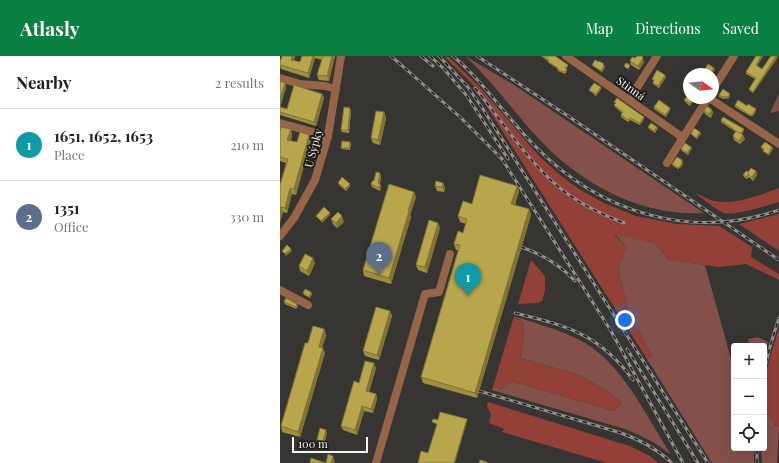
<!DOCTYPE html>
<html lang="en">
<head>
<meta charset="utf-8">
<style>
	body { margin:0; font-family:"Playfair Display",serif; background:#f6f6f6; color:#222 }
	.controls { position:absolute; right:12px; bottom:12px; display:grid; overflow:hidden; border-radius:4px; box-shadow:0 4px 16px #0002 }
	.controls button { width:36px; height:36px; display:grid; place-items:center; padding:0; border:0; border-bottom:1px solid #e0e0e0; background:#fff; color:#222; font:20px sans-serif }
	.compass { position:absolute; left:403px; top:12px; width:36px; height:36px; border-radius:50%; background:#fff; box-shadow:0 4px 16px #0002; rotate:105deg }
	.scale { position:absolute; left:12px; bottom:10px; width:76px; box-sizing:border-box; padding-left:4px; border:2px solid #f5f3f1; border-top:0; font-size:11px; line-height:14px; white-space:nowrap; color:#f5f3f1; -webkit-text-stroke:3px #1e1d1b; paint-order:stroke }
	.you { position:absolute; left:345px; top:264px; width:14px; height:14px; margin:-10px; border:3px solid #fff; border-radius:50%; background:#1a73e8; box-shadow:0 0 0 6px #1a73e833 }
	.badge { display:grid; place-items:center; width:26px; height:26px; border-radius:50%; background:#0b8043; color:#fff; font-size:13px; font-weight:700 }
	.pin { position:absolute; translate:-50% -33px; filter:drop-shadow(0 1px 2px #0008) }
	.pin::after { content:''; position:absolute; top:21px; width:14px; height:12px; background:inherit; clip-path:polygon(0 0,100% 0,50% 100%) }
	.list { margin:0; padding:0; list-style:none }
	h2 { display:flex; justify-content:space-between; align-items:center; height:52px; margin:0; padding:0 16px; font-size:17px }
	h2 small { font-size:13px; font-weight:400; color:#767676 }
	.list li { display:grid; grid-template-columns:26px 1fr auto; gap:12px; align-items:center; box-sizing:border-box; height:72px; padding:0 16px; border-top:1px solid #e0e0e0 }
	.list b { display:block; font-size:15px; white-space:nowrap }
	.list p { margin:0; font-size:13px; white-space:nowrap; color:#767676 }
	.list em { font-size:13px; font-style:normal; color:#767676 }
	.icon { flex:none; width:22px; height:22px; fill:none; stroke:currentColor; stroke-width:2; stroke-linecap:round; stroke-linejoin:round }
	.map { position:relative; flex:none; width:499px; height:407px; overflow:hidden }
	header { display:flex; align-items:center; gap:24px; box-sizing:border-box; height:56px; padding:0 20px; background:#0b8043; color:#fff }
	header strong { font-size:19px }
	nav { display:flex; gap:22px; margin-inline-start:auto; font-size:14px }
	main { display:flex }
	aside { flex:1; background:#fff }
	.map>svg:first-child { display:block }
	.green { fill:#84504a }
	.forest { fill:#924038 }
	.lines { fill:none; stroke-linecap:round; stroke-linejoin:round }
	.minor { stroke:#966446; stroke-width:8 }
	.rail-casing { stroke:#92908d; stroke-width:3 }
	.rail { stroke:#1e1d1b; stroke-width:1.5; stroke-dasharray:4.5; stroke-linecap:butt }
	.wall { fill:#9d8f40 }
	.shaded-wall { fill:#807434 }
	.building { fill:#b7a64b; stroke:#807434 }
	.labels { text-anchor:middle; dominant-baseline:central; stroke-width:4; stroke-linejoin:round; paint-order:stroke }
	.street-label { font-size:11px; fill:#f5f3f1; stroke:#1e1d1b }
</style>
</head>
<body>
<header>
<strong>Atlasly</strong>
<nav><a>Map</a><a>Directions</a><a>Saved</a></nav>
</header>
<main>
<aside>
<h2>Nearby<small>2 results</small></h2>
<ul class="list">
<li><span class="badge" style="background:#0f9aa8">1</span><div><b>1651, 1652, 1653</b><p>Place</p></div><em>210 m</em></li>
<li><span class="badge" style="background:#5c6f8a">2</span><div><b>1351</b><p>Office</p></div><em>330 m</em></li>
</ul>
</aside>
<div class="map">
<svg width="499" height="407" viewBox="0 0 499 407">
	<rect width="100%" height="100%" fill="#373532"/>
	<g class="green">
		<path d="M185,0L231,27L424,157C361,161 299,127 258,82C233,55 212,25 185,0Z"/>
		<polygon points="499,38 499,55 490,57"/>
		<polygon points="334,177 375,187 389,204 425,209 454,314 454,392 474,392 474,407 432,407 367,303 372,300 348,254 338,212 347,191"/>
		<path d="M234,260C259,269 292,276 314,293C347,318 369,364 391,399C377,387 362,380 345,373L212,334L213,331L222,333L231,325L334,355L342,347L332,339L302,320L240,302L244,282L243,266Z"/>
		<polygon points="478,281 488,286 484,301 484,290 470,290 468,283"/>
		<polygon points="484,349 495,369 499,371 497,407 482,407 481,392 484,392"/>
	</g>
	<g class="forest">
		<polygon points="164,0 169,1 198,29 259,100 280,119 299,133 322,146 356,160 397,168 439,170 472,191 471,201 499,218 499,224 466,208 439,211 389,204 375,187 334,178 347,191 338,213 348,254 372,300 367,303 193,29"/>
		<path d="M499,132V146C489,149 453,160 444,157C436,154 422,142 415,137C422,139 428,144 435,145C456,149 480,139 499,132Z"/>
		<polygon points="499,158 499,195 459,168"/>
		<polygon points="251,204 265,220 265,235 262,245 258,247 238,248"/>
		<polygon points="234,260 243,266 244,282 240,302 302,320 332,339 342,347 334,355 231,325 222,333 213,331"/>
		<path d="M499,272V371C493,368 485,356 484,348C480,329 493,292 499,272Z"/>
		<polygon points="208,346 350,390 370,400 378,407 327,407 222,376 224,373 209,367 211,358 207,350"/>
	</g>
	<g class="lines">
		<g class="minor">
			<polyline points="286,0 402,81"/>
			<polyline points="0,22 20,28 45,30 56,33"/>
			<polyline points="433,33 454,0"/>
			<polyline points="429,42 499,88"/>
			<polyline points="349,44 377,0"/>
			<polyline points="0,67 48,80"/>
			<polyline points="387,107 428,42"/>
			<polyline points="0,180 14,162 35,124 48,80 61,0"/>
			<polyline points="0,234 28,249"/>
			<polyline points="96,407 145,238 159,236 170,198"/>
		</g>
		<g class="rail-casing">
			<g id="rail">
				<polyline points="111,0 180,61 222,103 331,275 403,407"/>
				<polyline points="141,0 153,10"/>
				<polyline points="150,0 164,13 187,40 228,103"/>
				<polyline points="159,0 187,30 201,50 428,407"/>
				<path d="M173,0C204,26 226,61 255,90C319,156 410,185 499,154"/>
				<polyline points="197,0 291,62 499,204"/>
				<path d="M195,32C224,67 254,116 292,141C308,152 326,160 344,167"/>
				<path d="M241,191C262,198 280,209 295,225"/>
				<path d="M235,257C287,270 320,278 353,324"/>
				<polyline points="347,293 418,407"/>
				<polyline points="484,315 491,287 499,262"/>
				<path d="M199,335L338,376C359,383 376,392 392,407"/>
				<polyline points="477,407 477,392"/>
			</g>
		</g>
		<use href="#rail" class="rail"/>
	</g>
	<g class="wall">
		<polygon points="2,0 15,0 14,4 20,6 22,0 55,0 49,25 39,24 37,19 42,4 35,2 29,22 1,13 0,10 0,6"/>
		<polygon points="261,0 275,0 288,10 286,13 287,15 285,18 278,15 278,13 269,7 268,5"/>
		<polygon points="476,0 483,0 477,10 482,13 498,1 473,37 470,35 469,33 475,23 466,18 466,16"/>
		<polygon points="355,2 364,6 359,14 351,9 350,5"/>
		<polygon points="319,6 324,8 324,9 325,11 322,16 313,10 312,9"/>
		<polygon points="385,19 386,21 379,32 373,28 373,27 374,25 372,23"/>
		<polygon points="0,25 5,27 6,31 0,51 7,53 42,38 44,42 36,70 0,59"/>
		<polygon points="321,33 316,40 310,35 309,34"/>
		<polygon points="439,39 450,39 448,43 445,42 444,43 439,41"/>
		<polygon points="414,42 414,44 410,50 405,46 404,44"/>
		<polygon points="334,46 364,61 364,63 360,69 350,64 348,66 341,61 341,59 342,57 335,51 334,49 335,48"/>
		<polygon points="455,49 467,50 476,53 476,55 473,60 470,60 455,51"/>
		<polygon points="374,51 390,52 390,54 386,61 374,53"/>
		<polygon points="432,54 433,57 431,62 425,58 424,55"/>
		<polygon points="71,55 69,77 62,76 61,74"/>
		<polygon points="104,56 106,62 100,89 93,87 91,82"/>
		<polygon points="441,64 464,73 464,74 462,78 463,79 465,83 460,88 454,84 453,80 456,76 441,66"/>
		<polygon points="368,71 377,71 378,72 375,77 369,73"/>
		<polygon points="11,73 12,79 11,85 17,86 31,84 16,139 12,138 7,157 3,156 0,166 0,129 6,107 0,105 0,75"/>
		<polygon points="70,86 71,88 70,94 62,93 61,92"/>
		<polygon points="411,91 412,92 408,99 402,95 401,93"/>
		<polygon points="481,91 492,91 493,93 489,99 484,96 484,94 482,93"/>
		<polygon points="403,106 402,110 398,113 393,110 392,108"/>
		<polygon points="476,115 477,119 473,125 469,121 467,123 464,121 463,119 469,116"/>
		<polygon points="100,117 101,120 100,128 101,131 100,135 92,131 91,128 94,125"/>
		<polygon points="58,127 70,128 70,130 66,135 59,129"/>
		<polygon points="163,127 165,132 164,136 157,135 155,130"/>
		<polygon points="237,130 239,135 235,149 249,153 251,159 197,342 143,327 141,321 178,194 176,194 174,188 183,177 186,168 180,166 178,160 192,148"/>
		<polygon points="134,136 136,141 130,159 131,161 111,228 84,220 83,214"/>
		<polygon points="51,163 64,166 57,172 53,168"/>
		<polygon points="160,172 147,217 138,214 136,209"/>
		<polygon points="35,207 29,220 20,215 19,210"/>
		<polygon points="31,236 32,238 30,242 24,239 23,237"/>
		<polygon points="4,246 17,248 18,250 16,253 5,248"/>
		<polygon points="110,255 112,260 99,304 85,300 83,295"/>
		<polygon points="44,273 46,279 42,292 45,297 20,381 2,376 1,370 28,287"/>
		<polygon points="96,312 89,336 96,338 97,343 93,357 84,355 77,379 63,374 61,370 79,327"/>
		<polygon points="47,377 44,389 38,387 37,384"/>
	</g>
	<g class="shaded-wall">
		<polygon points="12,0 15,0 13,9 11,4"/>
		<polygon points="33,0 35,0 35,2 29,22 28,17"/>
		<polygon points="52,0 55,0 49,25 47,20"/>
		<polygon points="481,0 483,0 476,11 476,9"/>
		<polygon points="496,0 497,0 498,1 473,37 473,36"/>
		<polygon points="363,2 364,6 359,14 358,10"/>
		<polygon points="324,10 325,11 322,16 321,15"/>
		<polygon points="434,12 435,14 432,18 430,18"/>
		<polygon points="385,19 386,21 379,32 378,30"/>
		<polygon points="5,27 6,31 0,52 0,43"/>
		<polygon points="321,31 321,33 316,40 316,38"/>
		<polygon points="42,38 44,42 36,70 34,66"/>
		<polygon points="450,38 450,39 448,43 447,41"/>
		<polygon points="414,42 414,44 410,50 410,48"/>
		<polygon points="70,52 71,55 69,77 68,74"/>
		<polygon points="390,52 390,54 386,61 385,59"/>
		<polygon points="476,53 476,55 473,60 472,59"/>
		<polygon points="432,54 433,57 431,62 429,58"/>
		<polygon points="104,56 106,62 100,89 98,84"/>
		<polygon points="364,61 364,63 360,69 360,67"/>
		<polygon points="377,71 378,72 375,77 374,75"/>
		<polygon points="11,73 12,79 9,89 7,84"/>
		<polygon points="464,73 464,74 461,80 460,78"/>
		<polygon points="420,76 421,78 416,84 416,82"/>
		<polygon points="29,79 31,84 16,139 14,133"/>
		<polygon points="463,79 465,83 460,88 459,85"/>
		<polygon points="411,91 412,92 408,99 407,97"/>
		<polygon points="492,91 493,93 489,99 488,98"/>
		<polygon points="402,104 403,106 402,110 398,113 398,112"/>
		<polygon points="476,115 477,119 473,125 472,121"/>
		<polygon points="100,117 101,120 99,130 98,127"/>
		<polygon points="163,127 165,132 164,136 162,131"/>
		<polygon points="70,128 70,130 66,135 65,133"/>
		<polygon points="100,128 101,131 100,135 99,132"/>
		<polygon points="237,130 239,135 233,153 231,148"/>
		<polygon points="10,132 12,138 7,157 5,152"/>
		<polygon points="134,136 136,141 130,159 131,161 111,228 109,222"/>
		<polygon points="1,151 3,156 0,166 0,155"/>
		<polygon points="249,153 251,159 197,342 195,337"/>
		<polygon points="50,157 50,159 42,167 41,165"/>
		<polygon points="62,160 64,166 57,172 56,167"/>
		<polygon points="158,167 160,172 147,217 145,211"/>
		<polygon points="11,193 12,195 6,200 5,198"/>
		<polygon points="33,202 35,207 29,220 27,215"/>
		<polygon points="31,236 32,238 30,242 29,241"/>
		<polygon points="110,255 112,260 99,304 97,299"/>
		<polygon points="44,273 46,279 41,296 39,291"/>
		<polygon points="43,292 45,297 20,381 18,376"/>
		<polygon points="94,307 96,312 88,340 86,335"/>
		<polygon points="96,338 97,343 93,357 91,353"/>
		<polygon points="82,350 84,355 77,379 75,374"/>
		<polygon points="187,363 187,365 175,407 174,407"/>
		<polygon points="46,374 47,377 44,389 43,385"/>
		<polygon points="53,400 55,406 54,407 51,407"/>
	</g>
	<g class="building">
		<polygon points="2,0 12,0 11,4 20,6 22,0 33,0 28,17 0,9 0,6"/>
		<polygon points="43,0 52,0 47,20 37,19"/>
		<polygon points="263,0 275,0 288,9 285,12 287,13 284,16 277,13 278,12 268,6 269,4"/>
		<polygon points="357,0 362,0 363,2 358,10 350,5 352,1 355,2"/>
		<polygon points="476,0 481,0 476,9 482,13 491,0 496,0 473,36 469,33 476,22 466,16"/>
		<polygon points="315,4 319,6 319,5 324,8 323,9 324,10 321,15 312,9"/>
		<polygon points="346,7 350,9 348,13 344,10"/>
		<polygon points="428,8 434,12 430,18 429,18 424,15"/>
		<polygon points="377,14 385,19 378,30 373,27 374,24 372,23"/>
		<polygon points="0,25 5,27 0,43"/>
		<polygon points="314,27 321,31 316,38 309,34"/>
		<polygon points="14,29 42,38 34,66 0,56 0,51 7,53"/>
		<polygon points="443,33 450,38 447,41 444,40 443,41 439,39"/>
		<polygon points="408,39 409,39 409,42 414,42 410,48 404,44"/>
		<polygon points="337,42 364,61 360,67 350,62 348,64 341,59 343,56 334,49 336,47 334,46"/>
		<polygon points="379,44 390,52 385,59 374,51"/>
		<polygon points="458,44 467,50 468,48 476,53 472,59 470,59 455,49"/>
		<polygon points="427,50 432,54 429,58 424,55"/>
		<polygon points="64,51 70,52 68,74 61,74"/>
		<polygon points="96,55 104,56 98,84 91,82"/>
		<polygon points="443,61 464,73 460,78 441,64"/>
		<polygon points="371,67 377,71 374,75 368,71"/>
		<polygon points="1,71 11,73 7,84 17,86 20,76 29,79 14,133 10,132 5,152 1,151 0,155 0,129 8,103 0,101 0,75"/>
		<polygon points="414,72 420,76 416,82 411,78"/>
		<polygon points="456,75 463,79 459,85 453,80"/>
		<polygon points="62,85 70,86 69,92 61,92"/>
		<polygon points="485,86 492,91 488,98 483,95 484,93 481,91"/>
		<polygon points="405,87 411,91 407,97 401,93"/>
		<polygon points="397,101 402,104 401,109 398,112 392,108"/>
		<polygon points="471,112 476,115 472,121 467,118"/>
		<polygon points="466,115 469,116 467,121 463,119"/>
		<polygon points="96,116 100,117 98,127 100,128 99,132 91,128 93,124 94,125"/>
		<polygon points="200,119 237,130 231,148 249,153 195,337 141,321 180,189 174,188 178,175 183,177 187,163 178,160 183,145 192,148"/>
		<polygon points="62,121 70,128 65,133 58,127"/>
		<polygon points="156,125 163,127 162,131 155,130"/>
		<polygon points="109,128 134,136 128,155 129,155 109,222 83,214"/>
		<polygon points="44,151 50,157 41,165 36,160"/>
		<polygon points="58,156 62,160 56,167 51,163"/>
		<polygon points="149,164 158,167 145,211 136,209"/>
		<polygon points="7,189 11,193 5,198 2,195"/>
		<polygon points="25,198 33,202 27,215 19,210"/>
		<polygon points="25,233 31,236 29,241 23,237"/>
		<polygon points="6,242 17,248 16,251 4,246"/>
		<polygon points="96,251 110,255 97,299 83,295"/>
		<polygon points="33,270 44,273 39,291 43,292 18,376 1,370 25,287 28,287"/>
		<polygon points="85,305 94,307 86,335 96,338 91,353 82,350 75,374 61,370 74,325 79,327"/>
		<polygon points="160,356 187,363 174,407 138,407 141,395 148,397 157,368 152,366 153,363 158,364"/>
		<polygon points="40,372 46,374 43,385 37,384"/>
		<polygon points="48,398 53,400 51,407 30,407 31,402 46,407"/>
		<polygon points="200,404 207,406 207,407 199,407"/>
	</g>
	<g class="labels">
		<g class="street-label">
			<text transform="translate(351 32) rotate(35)">Stinná</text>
			<text transform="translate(33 92) rotate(-75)">U Sýpky</text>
		</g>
	</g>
</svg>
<div class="controls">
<button>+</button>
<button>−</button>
<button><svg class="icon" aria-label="locate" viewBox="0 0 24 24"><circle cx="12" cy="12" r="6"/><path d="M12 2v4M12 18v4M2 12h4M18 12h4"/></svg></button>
</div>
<svg class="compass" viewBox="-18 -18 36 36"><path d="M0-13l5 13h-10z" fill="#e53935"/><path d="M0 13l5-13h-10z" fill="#767676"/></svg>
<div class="scale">100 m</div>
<div class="you"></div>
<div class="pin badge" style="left:188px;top:240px;background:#0f9aa8">1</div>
<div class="pin badge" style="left:99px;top:219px;background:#5c6f8a">2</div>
</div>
</main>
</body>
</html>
